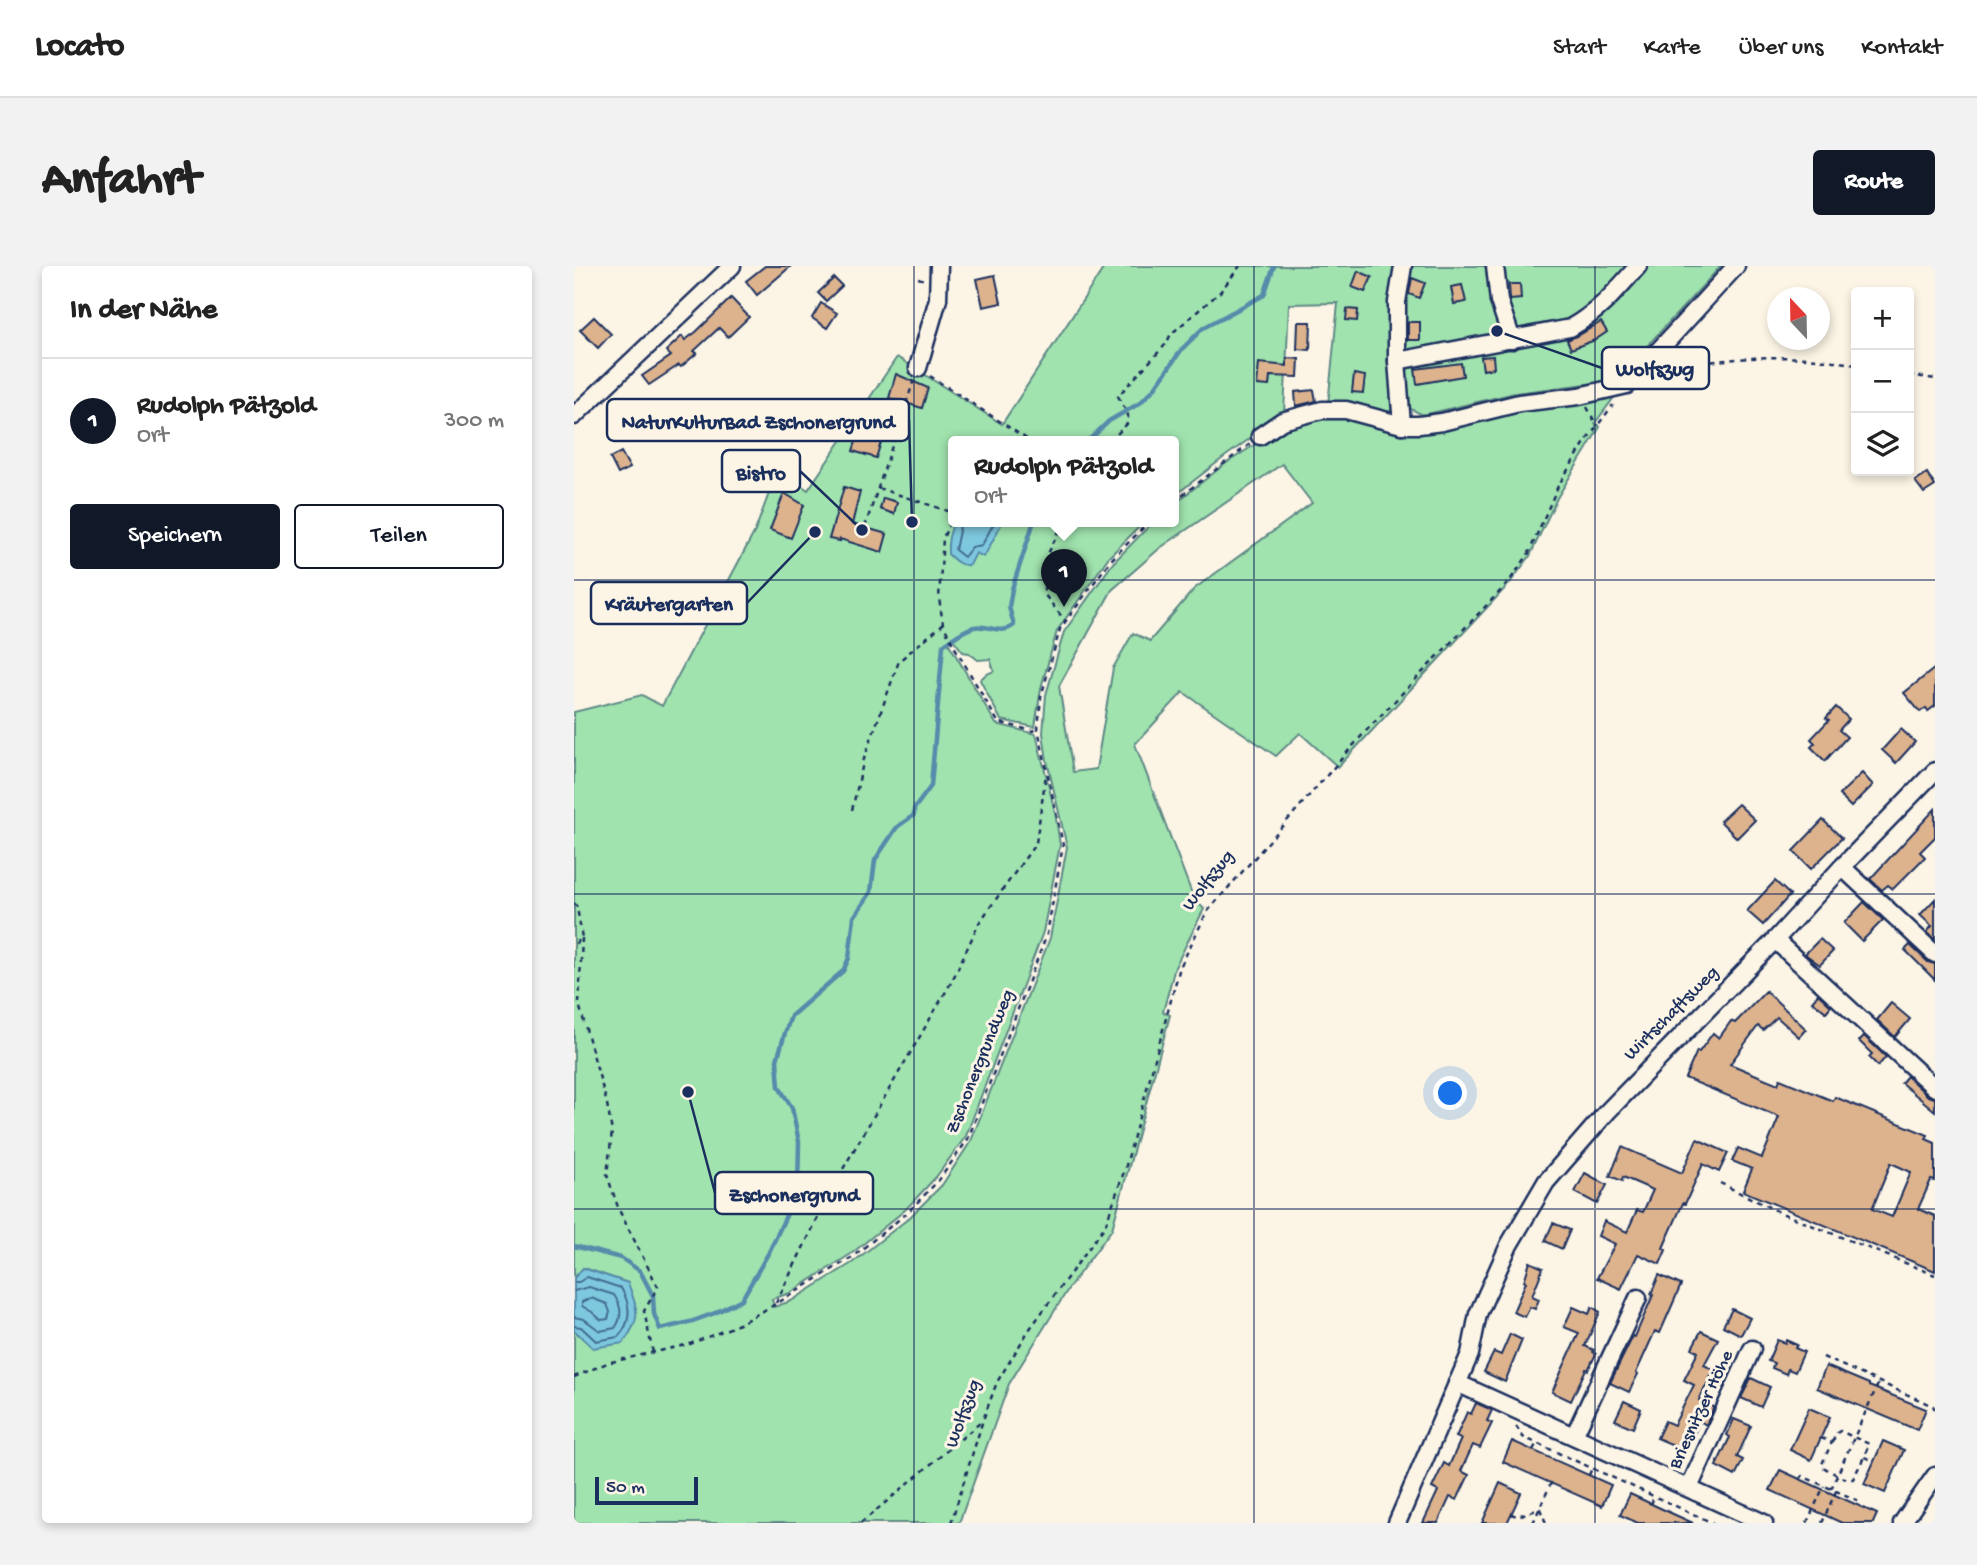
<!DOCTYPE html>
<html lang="de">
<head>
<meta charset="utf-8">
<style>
	body { margin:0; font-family:"Gochi Hand",sans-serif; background:#f2f2f2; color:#222 }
	.controls { position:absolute; right:21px; top:21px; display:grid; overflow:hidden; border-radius:7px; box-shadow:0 4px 10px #0003 }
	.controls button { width:63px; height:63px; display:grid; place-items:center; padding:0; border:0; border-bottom:2px solid #e0e0e0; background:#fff; color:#222; font:35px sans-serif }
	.compass { position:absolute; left:1193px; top:21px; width:63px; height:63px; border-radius:50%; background:#fff; box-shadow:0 4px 10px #0003; rotate:338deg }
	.scale { position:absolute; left:21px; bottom:18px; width:103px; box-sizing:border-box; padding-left:7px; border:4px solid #1b2f5e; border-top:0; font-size:19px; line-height:24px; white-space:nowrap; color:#1b2f5e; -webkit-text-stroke:5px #fcf5e5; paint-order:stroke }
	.you { position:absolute; left:877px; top:828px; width:24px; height:24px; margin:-18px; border:5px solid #fff; border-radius:50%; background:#1a73e8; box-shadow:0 0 0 10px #1a73e833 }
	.badge { display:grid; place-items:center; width:46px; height:46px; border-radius:50%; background:#111827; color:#fff; font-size:23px; font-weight:700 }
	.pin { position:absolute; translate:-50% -58px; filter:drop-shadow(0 2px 4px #0008) }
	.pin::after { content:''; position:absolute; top:37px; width:24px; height:21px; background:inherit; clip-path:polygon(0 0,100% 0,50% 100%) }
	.popup { position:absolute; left:374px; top:170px; width:231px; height:91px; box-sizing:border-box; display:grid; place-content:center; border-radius:7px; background:#fff; filter:drop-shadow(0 2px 5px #0005); font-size:23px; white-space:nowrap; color:#767676 }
	.popup b { font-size:26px; color:#222 }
	.popup::after { content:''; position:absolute; left:50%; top:100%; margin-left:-14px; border:14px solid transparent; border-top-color:#fff }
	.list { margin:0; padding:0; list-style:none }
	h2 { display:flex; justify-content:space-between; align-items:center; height:91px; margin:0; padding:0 28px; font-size:30px }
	h2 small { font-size:23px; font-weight:400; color:#767676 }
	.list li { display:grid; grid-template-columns:46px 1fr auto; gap:21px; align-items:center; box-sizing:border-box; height:126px; padding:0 28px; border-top:2px solid #e0e0e0 }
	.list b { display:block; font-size:26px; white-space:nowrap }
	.list p { margin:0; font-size:23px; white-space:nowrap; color:#767676 }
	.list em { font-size:23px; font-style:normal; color:#767676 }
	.actions { display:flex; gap:14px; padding:21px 28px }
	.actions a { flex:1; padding:16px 0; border:2px solid #111827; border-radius:7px; text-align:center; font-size:24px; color:#111827 }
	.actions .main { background:#111827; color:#fff }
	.icon { flex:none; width:38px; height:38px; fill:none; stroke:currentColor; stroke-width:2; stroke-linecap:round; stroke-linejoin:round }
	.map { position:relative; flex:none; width:1361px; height:1257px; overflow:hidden; border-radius:7px }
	header { display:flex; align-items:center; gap:42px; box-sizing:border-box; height:98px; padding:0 35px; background:#fff; border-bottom:2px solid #e0e0e0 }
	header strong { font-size:33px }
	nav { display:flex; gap:38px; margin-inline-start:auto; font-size:24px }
	.intro { display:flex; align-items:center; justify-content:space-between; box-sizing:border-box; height:168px; padding:0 42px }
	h1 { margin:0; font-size:49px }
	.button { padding:18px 32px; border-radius:7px; background:#111827; color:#fff; font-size:24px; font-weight:700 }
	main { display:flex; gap:42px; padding:0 42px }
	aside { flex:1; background:#fff; border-radius:7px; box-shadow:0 4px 10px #0003 }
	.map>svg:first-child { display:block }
	.green { fill:#a0e3ae; stroke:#5e8986; stroke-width:2; fill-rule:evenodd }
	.water { fill:#7ec8de; stroke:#568bab; stroke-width:2 }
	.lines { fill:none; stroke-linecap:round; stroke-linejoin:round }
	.shore { stroke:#436c91; stroke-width:2 }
	.stream { stroke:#568bab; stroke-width:4.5 }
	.building { fill:#ddb38d; stroke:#1b2f5e; stroke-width:2; fill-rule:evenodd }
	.minor-casing { stroke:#1b2f5e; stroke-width:21 }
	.path { stroke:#1b2f5e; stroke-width:2.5; stroke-dasharray:5 5; stroke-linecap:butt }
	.minor { stroke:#fcf5e5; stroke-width:16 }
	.grid { fill:none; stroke:#1b2f5e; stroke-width:2; stroke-opacity:0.55 }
	.labels { text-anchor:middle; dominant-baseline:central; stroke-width:6; stroke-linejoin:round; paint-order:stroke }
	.street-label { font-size:19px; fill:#1b2f5e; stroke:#fcf5e5 }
	.leader { fill:none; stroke:#1b2f5e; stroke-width:2.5 }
	.callout-dot { fill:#1b2f5e; stroke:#fcf5e5; stroke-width:2.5 }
	.callout { fill:#fcf5e5; stroke:#1b2f5e; stroke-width:2.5 }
	.callout-label { font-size:21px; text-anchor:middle; font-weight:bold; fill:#1b2f5e }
</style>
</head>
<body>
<header>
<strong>Locato</strong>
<nav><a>Start</a><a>Karte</a><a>Über uns</a><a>Kontakt</a></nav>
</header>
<div class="intro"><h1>Anfahrt</h1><a class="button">Route</a></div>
<main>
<aside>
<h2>In der Nähe<small></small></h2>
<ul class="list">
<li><span class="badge">1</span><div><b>Rudolph Pätzold</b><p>Ort</p></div><em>300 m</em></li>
</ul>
<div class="actions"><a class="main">Speichern</a><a>Teilen</a></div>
</aside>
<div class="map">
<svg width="1361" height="1257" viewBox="0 0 1361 1257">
	<rect width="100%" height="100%" fill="#fcf5e5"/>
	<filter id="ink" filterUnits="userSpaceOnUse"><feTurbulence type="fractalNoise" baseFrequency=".0143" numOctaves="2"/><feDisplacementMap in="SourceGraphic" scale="14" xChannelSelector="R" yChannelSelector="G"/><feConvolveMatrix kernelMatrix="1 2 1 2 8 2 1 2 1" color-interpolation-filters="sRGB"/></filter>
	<g filter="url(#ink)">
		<path class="green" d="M531,0H1147L1050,105L1037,115L941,127L849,149L833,141L820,142L812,150L754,139L764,37L715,38L710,148L649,192L600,230V175H380V255H571L534,292L483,365L467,422L461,461L427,454L406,414L411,409L420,405L416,393L404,394L395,387L389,386L379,373L374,376L422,458L462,468L481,546L486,579L469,666L392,870L362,911L331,944L277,988L216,1027L198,1033L200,1041L217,1035L278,997L335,952L368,919L397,875L476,672L493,581L473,495L469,467L472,429L490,366L539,297L580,255H600V238L651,198L688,174L730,151L772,150L813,161L1044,126L1021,157L1026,161L983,232L956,290L935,318L764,501L726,467L702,490L609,426L561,478L620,633L630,643L601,701L589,746L596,749L538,963L496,1020L435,1118L385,1257H0V1064L19,1082L54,1017L10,1002L0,1012V446L68,429L88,440L181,265L204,203L234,224L323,91L428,158ZM708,198L738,237L620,323L576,375L559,367L539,402L522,503L499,506L485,420L538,324L586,282Z"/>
		<g class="water">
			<path d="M381,255H429L410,291L402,287L396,299C387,301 380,294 374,288C373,276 375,266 381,255Z"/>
			<path d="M9,1002L54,1017C64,1045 68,1052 49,1077L19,1082L0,1064V1012Z"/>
		</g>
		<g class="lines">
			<g class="shore">
				<polyline points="387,255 381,284 390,291 398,281 408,279 421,255"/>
				<path d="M0,1016H5L13,1011L47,1022C57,1039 58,1056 44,1071L22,1075L7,1061L0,1060"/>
				<path d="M0,1025L15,1021L40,1029C47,1039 49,1051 41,1062L26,1065L10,1053L0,1051"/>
				<polygon points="17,1032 33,1038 36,1046 34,1053 27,1054 18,1046 8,1040 8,1036"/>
			</g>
			<g class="stream">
				<polyline points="514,175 535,155 566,137 580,123 608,83 629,62 690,29 700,0"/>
				<path d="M0,980L47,992L66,1005L79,1030L80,1048L86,1063L116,1056L141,1047L168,1033L195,986L224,924L225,876L218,842L205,821L203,794L211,767L217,750L269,705L275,692L280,651L297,626L301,594L323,561L340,549V543L357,520L369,379C378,373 389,364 400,361C414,358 427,370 440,359L435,341L438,323L460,255"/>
			</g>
		</g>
		<g class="building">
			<polygon points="191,0 217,0 183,29 172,15"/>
			<polygon points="784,5 798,11 791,26 778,21"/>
			<polygon points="421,9 427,37 409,41 403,13"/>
			<polygon points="260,12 268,20 252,35 244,27"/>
			<polygon points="838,12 851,17 845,32 835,28"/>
			<polygon points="935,18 946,18 947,33 936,34"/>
			<polygon points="888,19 892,36 880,38 877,21"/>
			<polygon points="157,32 175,51 154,71 145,62 120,85 123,87 107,101 105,99 75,119 68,110 97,90 92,85 108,70 111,74 122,66"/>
			<polygon points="247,37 263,47 253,62 238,52"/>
			<polygon points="773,43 784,44 783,55 772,54"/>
			<polygon points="20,51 37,68 24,82 6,64"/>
			<polygon points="724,56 737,56 736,84 723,83"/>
			<rect x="834" y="56" width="12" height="18"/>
			<polygon points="1027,56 1033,66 1021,74 997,83 993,74 1005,69"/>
			<polygon points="919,90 920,102 909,104 907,91"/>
			<polygon points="713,92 725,93 724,111 696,110 695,120 683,119 685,97 713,100"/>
			<polygon points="887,97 889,110 843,118 841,103"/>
			<polygon points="322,108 354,122 348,142 315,132"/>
			<polygon points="780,108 791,110 789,127 778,126"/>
			<polygon points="740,124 742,135 722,140 721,126"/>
			<polygon points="291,147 314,154 302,192 279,185"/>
			<polygon points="47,186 56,202 44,208 36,192"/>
			<polygon points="1353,207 1361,220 1350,227 1341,215"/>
			<polygon points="270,221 286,226 278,258 313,268 308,286 266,273 266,275 255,273"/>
			<polygon points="210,227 230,239 217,272 196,264"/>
			<polygon points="309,232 323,236 320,248 306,243"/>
			<polygon points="1361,402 1361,440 1354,445 1352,442 1346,446 1330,427"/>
			<polygon points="1262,441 1275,453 1265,464 1273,471 1251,495 1237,481 1241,477 1237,473 1255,454 1252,452"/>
			<polygon points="1327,463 1341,476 1322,497 1308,484"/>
			<polygon points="1288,507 1299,519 1277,541 1265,529"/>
			<polygon points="1164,538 1181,554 1163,572 1146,555"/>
			<polygon points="1361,543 1361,571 1346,586 1351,591 1319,623 1314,619 1308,624 1296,613"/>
			<polygon points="1249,554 1268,572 1237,603 1219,585"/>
			<polygon points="1201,615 1216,629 1189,659 1173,645"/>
			<polygon points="1361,633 1361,674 1353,666 1358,660 1346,649"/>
			<polygon points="1290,636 1309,654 1288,675 1270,657"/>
			<polygon points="1246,673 1259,685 1246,699 1231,688"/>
			<polygon points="1336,679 1354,696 1361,698 1361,714 1331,684"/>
			<path d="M1192,725L1232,763L1225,771L1203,751L1189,764L1184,760L1156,798L1204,818L1206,813L1259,835L1261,831L1354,869L1352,873L1361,877V915L1357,914L1344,943L1361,950V1005L1169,925L1178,903L1158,895L1164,882L1188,892L1205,851L1111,812L1123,785L1125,786L1139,767L1145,772L1157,755L1161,757ZM1317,897L1337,906L1318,951L1298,943Z"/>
			<polygon points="1244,728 1257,740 1252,746 1238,735"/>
			<polygon points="1317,737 1336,753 1321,771 1303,754"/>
			<polygon points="1290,770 1312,791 1304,800 1295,791 1298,788 1285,775"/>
			<polygon points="1333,810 1354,830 1361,832 1361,845 1327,817"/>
			<polygon points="1123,873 1154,887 1145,906 1129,898 1111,938 1109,937 1089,982 1092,984 1086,998 1064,988 1047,1023 1023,1012 1041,978 1024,970 1030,955 1053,966 1063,944 1069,946 1079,924 1049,911 1048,915 1036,910 1048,881 1108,907"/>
			<polygon points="1011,907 1033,919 1023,938 1001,926"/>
			<polygon points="979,957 996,964 988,983 971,975"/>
			<polygon points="956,996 969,1002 958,1030 965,1033 961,1043 956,1041 951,1051 939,1046 952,1016 950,1015"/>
			<polygon points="1085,1009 1107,1019 1086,1067 1081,1065 1062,1107 1064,1108 1055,1126 1036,1117 1059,1070 1061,1071 1079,1029 1077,1028"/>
			<polygon points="999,1041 1015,1048 1018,1041 1026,1046 1011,1080 1020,1084 1019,1086 1022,1088 1014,1104 1012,1103 997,1135 978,1126 1005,1067 990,1061"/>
			<polygon points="1158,1043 1176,1052 1167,1069 1149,1060"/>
			<polygon points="1127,1065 1144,1073 1130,1099 1140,1104 1125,1134 1140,1141 1132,1159 1126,1155 1115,1178 1109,1175 1106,1182 1083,1172 1091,1155 1100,1159 1120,1119 1110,1114 1124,1086 1118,1082"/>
			<polygon points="936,1068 948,1074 931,1116 910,1106 920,1086 927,1089"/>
			<polygon points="1203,1074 1211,1077 1212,1074 1223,1079 1221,1082 1230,1086 1221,1106 1214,1103 1212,1108 1198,1102 1200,1097 1194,1095"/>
			<polygon points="1252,1100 1295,1118 1295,1120 1352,1143 1343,1164 1243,1122"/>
			<polygon points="1177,1112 1196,1121 1187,1141 1167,1132"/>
			<polygon points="1050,1135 1067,1143 1059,1162 1041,1154"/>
			<polygon points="902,1137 918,1144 913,1155 918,1157 906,1182 899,1179 887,1205 895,1209 883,1234 876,1231 864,1257 849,1257 864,1225 858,1222 870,1197 875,1200 887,1173 882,1171 893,1146 897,1148"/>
			<polygon points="1235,1142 1256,1151 1237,1194 1216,1184"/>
			<polygon points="1160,1153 1177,1160 1163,1191 1169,1194 1161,1210 1142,1200 1156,1171 1153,1169"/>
			<polygon points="938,1175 1037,1219 1028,1240 929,1196"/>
			<polygon points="1309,1175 1330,1184 1311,1227 1290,1218"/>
			<polygon points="1206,1204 1303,1248 1299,1257 1268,1257 1196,1224"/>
			<polygon points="926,1217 947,1227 933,1257 908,1257"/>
			<polygon points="1056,1228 1099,1248 1119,1257 1064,1257 1046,1249"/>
		</g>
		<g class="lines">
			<g class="minor-casing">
				<g id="minor">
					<polyline points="921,0 925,35 938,74"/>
					<path d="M823,95L996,62C1026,45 1041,26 1064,0"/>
					<polyline points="344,102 364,33 365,0"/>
					<polyline points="0,150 158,0"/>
					<polyline points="828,159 823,95 823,36 829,0"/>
					<polyline points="686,170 708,155 748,144 772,144 828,159 845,159 868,156 945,137 1005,130 1053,119 1162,0"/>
					<polyline points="1268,601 1361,688"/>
					<polyline points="1201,674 1361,822"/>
					<polyline points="883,1117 1190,1257"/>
					<polyline points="1000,1170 1064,1032"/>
					<polyline points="1115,1222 1178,1083"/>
					<polyline points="823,1257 896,1088 904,1048 935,979 972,916 1033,846 1201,674 1268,601 1361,505"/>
					<polyline points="1328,1257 1361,1210"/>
				</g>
			</g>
			<g class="path">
				<polyline points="344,12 351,14"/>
				<path d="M1088,103C1152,92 1217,85 1282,99"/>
				<polyline points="1335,109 1361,113"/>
				<polyline points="356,110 456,175"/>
				<polyline points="1013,141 1023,160"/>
				<polyline points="536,175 554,157 554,149 544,130 592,78 597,68 646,26 666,0"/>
				<polyline points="304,222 380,247 369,272 365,332 369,358 380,380 424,456 459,465 464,463"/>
				<polyline points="600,235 676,178"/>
				<polyline points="490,255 470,296 470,328 492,356"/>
				<polyline points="291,261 340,114"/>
				<polyline points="278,544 290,493 325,395 369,358"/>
				<polyline points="0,637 3,641 8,672 0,679"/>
				<polyline points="8,672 5,738 33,838 38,866 33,909 45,944 84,1021 70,1045 79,1087"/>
				<polyline points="1146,917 1205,946 1361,1009"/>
				<polyline points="202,1037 262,915 378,715 405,657 462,577 472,508"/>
				<polyline points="1249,1091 1359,1140 1361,1143"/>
				<polyline points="0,1111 33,1097 116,1078 161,1060 202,1038 277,992 333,947 365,914 394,873 473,668 489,579 464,463 467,431 486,363 536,295 576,255"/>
				<polyline points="942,1160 949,1171 1139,1257"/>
				<path d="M1247,1172L1258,1176L1248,1198L1249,1201C1258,1206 1269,1214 1279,1213L1290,1191"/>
				<polyline points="1258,1176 1264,1166 1266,1165 1295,1178 1290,1191 1300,1195"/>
				<polyline points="959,1184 963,1177"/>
				<polyline points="1015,1209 1018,1202"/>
				<polyline points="1226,1213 1228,1210 1285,1235 1284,1239"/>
				<polyline points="1257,1223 1305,1116"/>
				<polyline points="1077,1238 1080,1231"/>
				<polyline points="937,1248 943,1250 966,1243 972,1257"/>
				<polyline points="287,1257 407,1156"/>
				<polyline points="377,1257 409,1154 423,1116 455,1064 531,960 551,903 606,701 633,646 791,466 934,317 954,289 984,220 1012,175 1039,139"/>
				<polyline points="959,1257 978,1215"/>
				<polyline points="1233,1257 1250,1220"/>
				<polyline points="1248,1257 1262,1225"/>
			</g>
			<use href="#minor" class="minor"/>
		</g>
	</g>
	<path class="grid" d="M340,0V1257M680,0V1257M1021,0V1257M0,314H1361M0,628H1361M0,943H1361"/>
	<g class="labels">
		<g class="street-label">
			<text transform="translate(635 615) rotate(-52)">Wolfszug</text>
			<text transform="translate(1098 748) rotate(-45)">Wirtschaftsweg</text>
			<text transform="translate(407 796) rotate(-68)">Zschonergrundweg</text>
			<text transform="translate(1128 1144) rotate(-65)">Briesnitzer Höhe</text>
			<text transform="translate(390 1148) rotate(-70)">Wolfszug</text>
		</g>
	</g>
	<path class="leader" d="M923 65L1028 102M338 256L335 154M288 264L226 205M241 266L173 337M114 826L141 927"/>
	<g class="callout-dot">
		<circle cx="923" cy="65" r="7"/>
		<circle cx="338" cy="256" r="7"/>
		<circle cx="288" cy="264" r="7"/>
		<circle cx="241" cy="266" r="7"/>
		<circle cx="114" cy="826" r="7"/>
	</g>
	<g class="callout">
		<rect x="1028" y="81" width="107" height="42" rx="7"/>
		<rect x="33" y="133" width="302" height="42" rx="7"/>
		<rect x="148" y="184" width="78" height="42" rx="7"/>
		<rect x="17" y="316" width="156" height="42" rx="7"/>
		<rect x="141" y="906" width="158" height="42" rx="7"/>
	</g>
	<g class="callout-label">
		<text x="1081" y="109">Wolfszug</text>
		<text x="184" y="162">NaturKulturBad Zschonergrund</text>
		<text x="187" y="213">Bistro</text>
		<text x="95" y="344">Kräutergarten</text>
		<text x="220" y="935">Zschonergrund</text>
	</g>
</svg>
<div class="controls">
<button>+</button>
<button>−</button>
<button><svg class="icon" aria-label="layers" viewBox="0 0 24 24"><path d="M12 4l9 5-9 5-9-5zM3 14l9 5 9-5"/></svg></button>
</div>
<svg class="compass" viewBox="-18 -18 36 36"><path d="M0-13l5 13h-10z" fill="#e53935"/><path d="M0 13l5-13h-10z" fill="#767676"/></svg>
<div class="scale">50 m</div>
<div class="you"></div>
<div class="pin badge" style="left:490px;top:341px">1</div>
<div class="popup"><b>Rudolph Pätzold</b>Ort</div>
</div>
</main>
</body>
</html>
